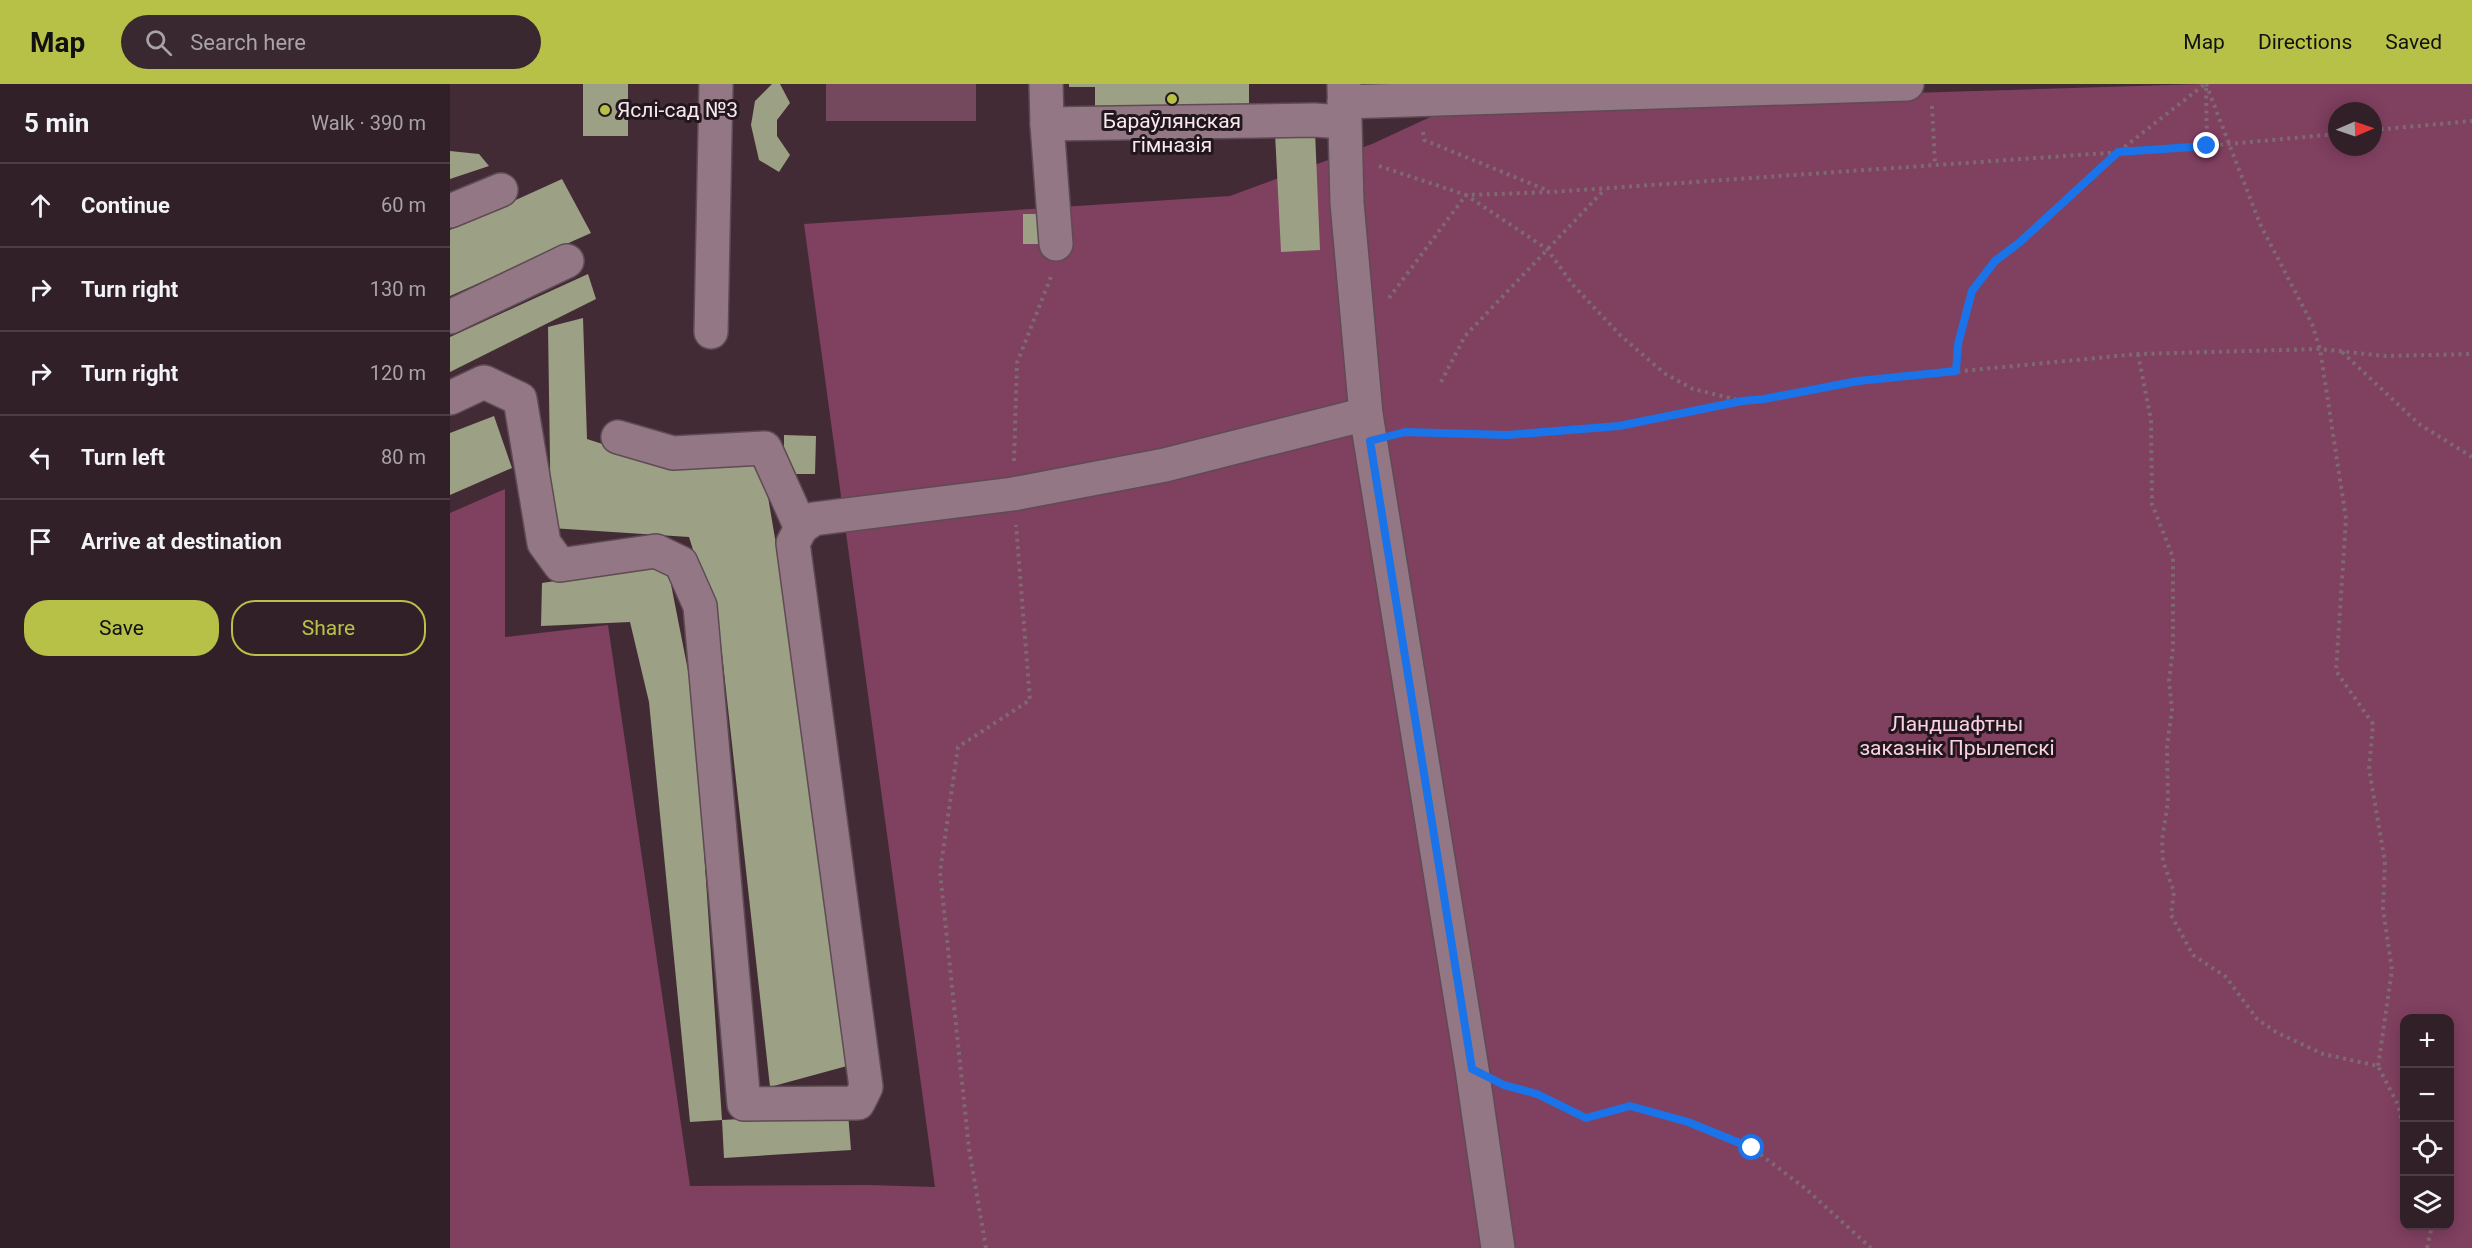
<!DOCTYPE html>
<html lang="en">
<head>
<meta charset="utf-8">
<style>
	body { margin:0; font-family:Roboto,sans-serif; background:#3a2830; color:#f1f3f6 }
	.controls { position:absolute; right:18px; bottom:18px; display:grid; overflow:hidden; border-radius:12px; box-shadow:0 3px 15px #0003 }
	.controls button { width:54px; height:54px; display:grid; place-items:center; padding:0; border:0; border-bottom:2px solid #4d3e45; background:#322028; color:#f1f3f6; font:30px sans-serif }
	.compass { position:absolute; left:1878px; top:18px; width:54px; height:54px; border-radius:50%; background:#322028; box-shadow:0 3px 15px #0003; rotate:88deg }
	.stop { position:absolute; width:18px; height:18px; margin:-14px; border:4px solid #1a73e8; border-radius:50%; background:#fff }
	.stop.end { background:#1a73e8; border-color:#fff; box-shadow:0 2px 6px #0008 }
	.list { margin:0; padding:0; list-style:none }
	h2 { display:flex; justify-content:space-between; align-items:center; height:78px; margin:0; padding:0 24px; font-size:26px }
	h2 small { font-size:20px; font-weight:400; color:#a8a3a8 }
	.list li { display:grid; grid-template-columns:39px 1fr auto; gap:18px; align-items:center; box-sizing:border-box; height:84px; padding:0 24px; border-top:2px solid #4d3e45 }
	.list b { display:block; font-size:22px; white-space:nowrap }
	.list em { font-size:20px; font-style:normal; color:#a8a3a8 }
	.actions { display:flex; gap:12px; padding:18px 24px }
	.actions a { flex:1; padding:14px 0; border:2px solid #b8c147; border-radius:24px; text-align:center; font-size:21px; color:#b8c147 }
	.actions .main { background:#b8c147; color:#111 }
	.icon { flex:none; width:33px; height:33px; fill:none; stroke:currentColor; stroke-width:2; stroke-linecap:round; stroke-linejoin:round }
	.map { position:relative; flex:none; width:2022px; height:1164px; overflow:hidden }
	header { display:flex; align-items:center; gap:36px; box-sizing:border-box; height:84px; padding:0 30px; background:#b8c147; color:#111 }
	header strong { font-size:28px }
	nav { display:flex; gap:33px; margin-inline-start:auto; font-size:21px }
	.search { width:420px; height:54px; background:#3a2830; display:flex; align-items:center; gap:15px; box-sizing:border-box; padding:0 21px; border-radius:33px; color:#a8a3a8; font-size:22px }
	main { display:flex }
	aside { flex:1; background:#322028 }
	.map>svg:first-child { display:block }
	.green { fill:#74495d }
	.forest { fill:#804060; fill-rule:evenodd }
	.building { fill:#9ca084 }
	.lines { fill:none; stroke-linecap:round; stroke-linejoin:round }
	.minor-casing { stroke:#5e4b54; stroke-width:36 }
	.path { stroke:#7e6972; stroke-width:4; stroke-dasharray:3 4.5; stroke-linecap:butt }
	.minor { stroke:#947784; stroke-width:33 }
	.route { stroke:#1a73e8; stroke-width:8 }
	.poi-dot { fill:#b8c147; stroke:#22171c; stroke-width:2 }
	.labels { text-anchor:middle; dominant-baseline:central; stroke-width:6; stroke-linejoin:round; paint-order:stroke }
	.poi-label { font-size:21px; fill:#f9e9ef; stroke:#22171c; text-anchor:start }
	.park-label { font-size:21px; fill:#fad1e3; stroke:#22171c }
</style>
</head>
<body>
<header>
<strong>Map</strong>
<div class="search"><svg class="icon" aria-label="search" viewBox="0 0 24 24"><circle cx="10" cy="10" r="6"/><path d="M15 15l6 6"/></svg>Search here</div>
<nav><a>Map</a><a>Directions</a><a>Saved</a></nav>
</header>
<main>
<aside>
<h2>5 min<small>Walk · 390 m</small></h2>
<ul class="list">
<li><svg class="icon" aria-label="ahead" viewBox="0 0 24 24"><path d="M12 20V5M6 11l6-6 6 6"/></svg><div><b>Continue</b></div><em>60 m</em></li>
<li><svg class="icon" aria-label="right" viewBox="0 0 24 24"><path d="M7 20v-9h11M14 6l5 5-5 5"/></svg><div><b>Turn right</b></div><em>130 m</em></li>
<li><svg class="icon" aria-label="right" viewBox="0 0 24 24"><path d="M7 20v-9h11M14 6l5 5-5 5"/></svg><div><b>Turn right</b></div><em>120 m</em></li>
<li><svg class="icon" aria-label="left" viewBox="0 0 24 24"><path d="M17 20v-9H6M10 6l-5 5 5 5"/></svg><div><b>Turn left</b></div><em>80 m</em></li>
<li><svg class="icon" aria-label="arrive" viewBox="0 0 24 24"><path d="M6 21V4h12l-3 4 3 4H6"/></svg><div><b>Arrive at destination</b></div></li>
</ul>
<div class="actions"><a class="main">Save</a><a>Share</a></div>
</aside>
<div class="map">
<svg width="2022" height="1164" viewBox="0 0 2022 1164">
	<rect width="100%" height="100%" fill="#432b36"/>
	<rect class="green" x="376" y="0" width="150" height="37"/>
	<path class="forest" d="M1752,0H2022V1164H0V429L55,405V553L158,541L240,1102L419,1101L485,1103L354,140L780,112L922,60L1002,23ZM1887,27H1923V63H1887ZM1954,934H2000V1142H1954Z"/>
	<g class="building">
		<rect x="133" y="0" width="45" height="52"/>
		<polygon points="322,0 330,0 340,19 327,36 327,52 340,71 329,88 309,76 301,41 305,17"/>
		<polygon points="619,0 799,0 799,26 645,28 645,3 619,3"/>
		<polygon points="865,47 870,166 831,168 825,49"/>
		<polygon points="0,67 29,70 39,82 0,95"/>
		<polygon points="112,95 141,149 0,212 0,146"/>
		<rect x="573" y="130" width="28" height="30"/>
		<polygon points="138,190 146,215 0,288 0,253"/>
		<polygon points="133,234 137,355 227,384 312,377 357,645 397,982 320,1003 270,552 239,453 101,444 98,243"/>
		<polygon points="44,332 62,384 0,411 0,349"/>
		<polygon points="334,351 366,352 365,390 334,390"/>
		<polygon points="217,480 244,617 272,1036 240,1038 199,618 180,538 91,542 92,499"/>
		<polygon points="398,1029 401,1066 274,1074 272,1036"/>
	</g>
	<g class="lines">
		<g class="minor-casing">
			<g id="minor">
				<polyline points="596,0 597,40 606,160"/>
				<polyline points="894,0 897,119 916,330 1022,985 1048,1164"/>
				<polyline points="894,18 1457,0"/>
				<polyline points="597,40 864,36 894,38"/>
				<polyline points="0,127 51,106"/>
				<polyline points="0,233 117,177"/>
				<polyline points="261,248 266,0"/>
				<polyline points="0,314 34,298 70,315 94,459 110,481 206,467 231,479 250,522 294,1020 408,1019 416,1003 343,459 351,444 363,435 563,410 715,381 916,330"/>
				<polyline points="168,353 223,369 315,364 351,444"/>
			</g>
		</g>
		<g class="path">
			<polyline points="1756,0 1810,140 1862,240 1870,265 1896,435 1886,587 1923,640 1919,685 1935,778 1933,825 1942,886 1928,982"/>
			<polyline points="1756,4 1757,62"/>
			<polyline points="1482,22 1485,80"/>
			<polyline points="1923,46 2022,37"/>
			<polyline points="973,48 974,56 1099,107"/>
			<polyline points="929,82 1016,111 1102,108 1757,62 1887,50"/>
			<polyline points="939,214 1016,111 1097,165 1123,201 1170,251 1214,289 1243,305 1288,316"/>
			<polyline points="1892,268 1969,340 2022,373"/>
			<polyline points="1688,270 1701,336 1702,420 1723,473 1723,564 1719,597 1722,626 1717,662 1718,718 1712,756 1713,777 1724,808 1721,831 1743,871 1776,893 1807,935 1826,948 1873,970 1928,982 1948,1021 1954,1046"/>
			<polyline points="1506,287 1507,260 1522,207 1545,177 1570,158 1668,68 1755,0"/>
			<polyline points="991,298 1015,252 1155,105"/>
			<polyline points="950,350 1057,351 1169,342 1291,317 1314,315 1409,297 1688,270 1870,265 1935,272 2022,270"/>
			<polyline points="564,377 567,279 602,190"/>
			<polyline points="1058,1002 1087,1010 1136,1034 1180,1022 1238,1038 1302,1064 1356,1105 1421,1164"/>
			<polyline points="536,1164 519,1065 490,788 508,663 580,616 566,441"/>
			<polyline points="1977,1164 1982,1142"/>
		</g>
		<use href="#minor" class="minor"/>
	</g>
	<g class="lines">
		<polyline class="route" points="1302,1064 1238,1038 1180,1022 1136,1034 1087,1010 1054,1001 1022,985 920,357 955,348 1057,351 1169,342 1292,317 1314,315 1408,297 1506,287 1508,260 1522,207 1545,177 1570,158 1668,68 1757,62"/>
	</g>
	<g class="poi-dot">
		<circle cx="722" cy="15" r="6"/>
		<circle cx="155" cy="26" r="6"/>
	</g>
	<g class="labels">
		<g class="poi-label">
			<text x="167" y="26">Яслі-сад №3</text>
			<text x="722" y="37" text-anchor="middle">Бараўлянская<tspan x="722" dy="24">гімназія</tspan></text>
		</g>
		<g class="park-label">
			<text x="1507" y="640">Ландшафтны<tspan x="1507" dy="24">заказнік Прылепскі</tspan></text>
		</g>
	</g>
</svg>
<div class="controls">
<button>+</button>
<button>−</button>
<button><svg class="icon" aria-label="locate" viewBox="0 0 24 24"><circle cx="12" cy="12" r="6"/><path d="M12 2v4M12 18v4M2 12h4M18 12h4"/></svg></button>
<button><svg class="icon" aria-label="layers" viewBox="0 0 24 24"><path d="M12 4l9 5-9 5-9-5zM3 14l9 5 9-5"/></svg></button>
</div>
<svg class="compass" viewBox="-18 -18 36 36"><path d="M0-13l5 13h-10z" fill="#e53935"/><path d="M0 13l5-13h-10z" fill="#a8a3a8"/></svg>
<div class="stop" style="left:1302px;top:1064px"></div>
<div class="stop end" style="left:1757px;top:62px"></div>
</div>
</main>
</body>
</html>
